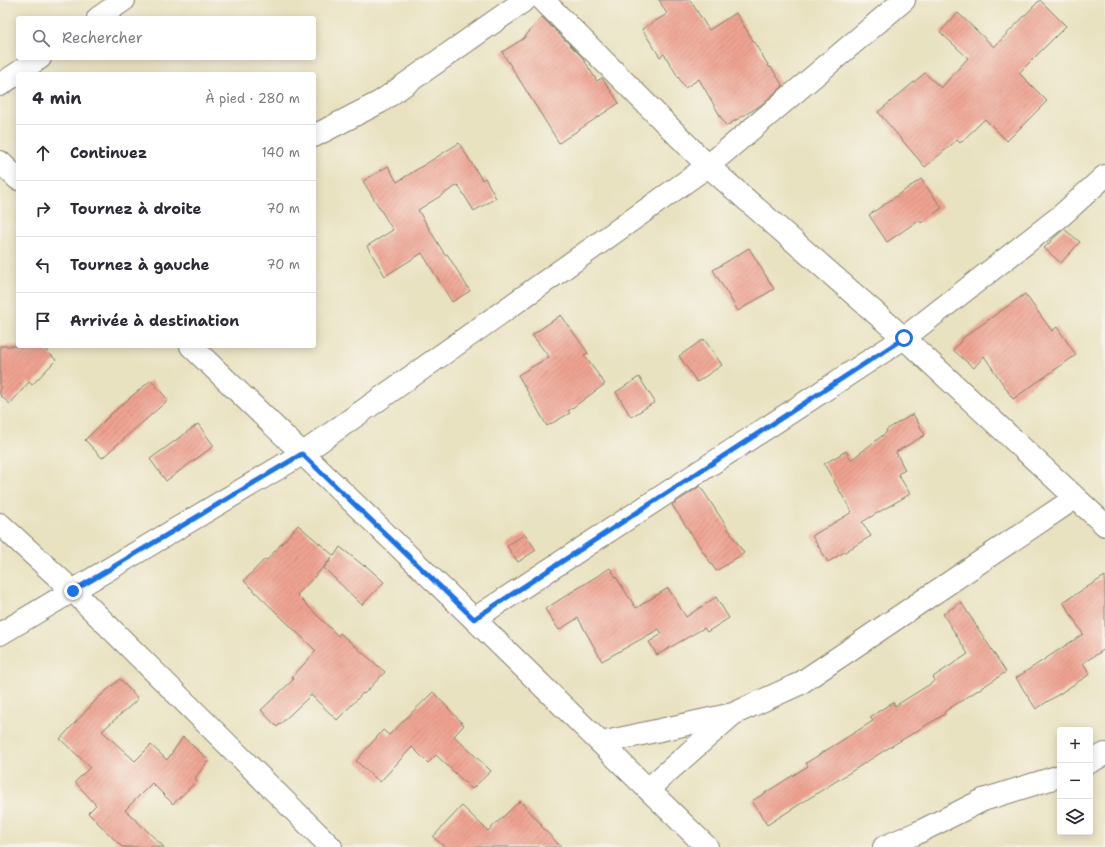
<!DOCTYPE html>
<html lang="fr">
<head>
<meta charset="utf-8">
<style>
	body { margin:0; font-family:"Shantell Sans",sans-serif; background:#f2f2f3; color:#2b2b33 }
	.controls { position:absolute; right:12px; bottom:12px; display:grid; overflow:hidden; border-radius:4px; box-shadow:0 2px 10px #0003 }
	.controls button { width:36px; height:36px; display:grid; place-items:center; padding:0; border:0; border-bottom:1px solid #e1e1e2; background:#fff; color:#2b2b33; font:20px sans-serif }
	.stop { position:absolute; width:12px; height:12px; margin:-9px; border:3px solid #1a73e8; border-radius:50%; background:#fff }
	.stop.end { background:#1a73e8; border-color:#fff; box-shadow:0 1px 4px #0008 }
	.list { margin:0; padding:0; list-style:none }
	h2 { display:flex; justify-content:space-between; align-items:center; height:52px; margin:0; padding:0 16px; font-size:17px }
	h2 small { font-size:13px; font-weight:400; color:#7c7c81 }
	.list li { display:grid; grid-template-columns:26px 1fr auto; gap:12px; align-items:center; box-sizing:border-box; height:56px; padding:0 16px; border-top:1px solid #e1e1e2 }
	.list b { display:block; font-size:15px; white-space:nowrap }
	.list em { font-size:13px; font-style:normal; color:#7c7c81 }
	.icon { flex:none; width:22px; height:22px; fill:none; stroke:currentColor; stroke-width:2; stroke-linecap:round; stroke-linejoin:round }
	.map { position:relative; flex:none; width:1105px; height:847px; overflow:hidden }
	.search { position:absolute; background:#fff; box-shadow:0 2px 10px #0003; left:16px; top:16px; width:300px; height:44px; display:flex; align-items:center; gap:10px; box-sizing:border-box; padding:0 14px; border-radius:4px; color:#7c7c81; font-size:15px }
	.panel { position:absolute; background:#fff; box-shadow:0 2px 10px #0003; left:16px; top:72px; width:300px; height:276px; border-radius:4px }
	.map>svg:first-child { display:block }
	.building { fill:url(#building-hatch) }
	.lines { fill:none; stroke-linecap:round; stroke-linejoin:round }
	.minor-casing { stroke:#827f6e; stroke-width:24 }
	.minor { stroke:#fff; stroke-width:22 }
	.route { stroke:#1a73e8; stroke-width:5 }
</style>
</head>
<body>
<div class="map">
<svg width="1105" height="847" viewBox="0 0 1105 847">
	<defs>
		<pattern id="building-hatch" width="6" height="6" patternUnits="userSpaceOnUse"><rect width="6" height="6" fill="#eea291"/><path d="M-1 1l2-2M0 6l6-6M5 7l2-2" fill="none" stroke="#cc8b7c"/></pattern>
	</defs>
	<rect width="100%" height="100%" fill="#f7f3e8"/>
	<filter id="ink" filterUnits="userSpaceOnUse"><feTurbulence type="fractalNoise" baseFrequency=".025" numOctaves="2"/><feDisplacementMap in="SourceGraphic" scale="8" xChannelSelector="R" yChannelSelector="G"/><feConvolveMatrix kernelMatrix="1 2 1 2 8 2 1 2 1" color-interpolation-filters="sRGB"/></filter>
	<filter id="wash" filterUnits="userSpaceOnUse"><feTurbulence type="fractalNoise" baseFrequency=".012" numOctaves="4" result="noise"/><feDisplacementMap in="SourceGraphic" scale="16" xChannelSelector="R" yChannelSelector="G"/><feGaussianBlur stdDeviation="0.9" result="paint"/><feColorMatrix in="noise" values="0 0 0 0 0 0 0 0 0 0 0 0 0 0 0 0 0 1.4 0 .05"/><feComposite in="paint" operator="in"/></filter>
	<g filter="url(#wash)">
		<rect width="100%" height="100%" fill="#e9e2c1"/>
		<g id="blocks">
			<g class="building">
				<polygon points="659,0 690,0 709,30 736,13 770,68 771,67 783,86 758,107 726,126 699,79 685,88 664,54 660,57 642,29 667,14"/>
				<polygon points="1040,0 1066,26 1019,73 1047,101 1007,141 985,119 960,143 957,140 925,167 878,112 925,73 941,88 968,58 940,32 958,13 994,47"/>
				<polygon points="542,17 582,57 597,81 602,78 619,103 559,143 502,52 523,39"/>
				<polygon points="459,143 482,180 485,178 496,198 474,211 458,185 418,210 445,255 447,254 470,291 452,302 422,253 385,276 367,246 393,230 363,181 388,166 397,182"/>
				<polygon points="921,179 942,208 921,223 919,220 887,242 869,215"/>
				<polygon points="1064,229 1080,242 1061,263 1044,248 1055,237"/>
				<polygon points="749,248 774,289 738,311 713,270"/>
				<polygon points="1025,294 1052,331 1057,327 1076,355 1013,399 984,356 974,368 953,350 964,337"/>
				<polygon points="561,315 588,353 584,355 605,384 568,411 570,413 547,426 518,375 549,357 532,335"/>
				<polygon points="704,339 722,365 697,382 679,356"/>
				<polygon points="0,346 42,346 56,360 32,385 29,382 10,404 0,395"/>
				<polygon points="639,377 655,402 631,417 616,392"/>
				<polygon points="151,380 168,400 102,458 85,440 112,413"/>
				<polygon points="913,414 925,435 896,452 905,470 898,474 910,494 862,522 871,536 828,562 812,536 852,512 824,464 846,451 851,460 887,432 886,430"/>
				<polygon points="198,424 214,446 166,481 150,459"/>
				<polygon points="700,486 744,553 716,571 672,505"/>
				<polygon points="298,525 334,556 340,547 364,566 365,565 384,582 362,605 324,568 332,558 297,595 338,636 340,633 385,672 364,694 363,693 337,720 311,695 277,727 261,710 294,679 292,677 316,651 244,581 265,559 267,560"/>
				<polygon points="525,534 536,550 518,562 507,546"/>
				<polygon points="610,568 636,608 668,588 686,617 716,597 729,618 707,632 704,628 657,655 649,642 662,634 659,629 602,661 578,618 559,630 545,609"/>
				<polygon points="1105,576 1105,649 1083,663 1090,674 1036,709 1016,678 1083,634 1063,602"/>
				<polygon points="961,602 1006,672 944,712 945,714 890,747 767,825 752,801 808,766 806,763 873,721 870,717 893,702 895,706 935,681 933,677 968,654 943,614"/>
				<polygon points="120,679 138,699 102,731 135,761 151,745 167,760 183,737 209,760 195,778 197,781 173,804 152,783 125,810 164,847 122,847 88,813 96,805 75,782 90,767 60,739 98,698"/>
				<polygon points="433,692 464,725 454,736 491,771 472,789 436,755 428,763 412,747 380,782 356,761 383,730 389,735"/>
				<polygon points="520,801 542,825 541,826 561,847 445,847 433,837 462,806 488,831"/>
			</g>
		</g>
	</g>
	<g filter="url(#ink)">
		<use href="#blocks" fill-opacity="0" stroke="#827f6e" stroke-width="1"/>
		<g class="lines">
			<g class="minor-casing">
				<g id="minor">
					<polyline points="543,0 708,166 904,338 1105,525"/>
					<polyline points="98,18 124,0"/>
					<polyline points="0,85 40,58"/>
					<polyline points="314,136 380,102 525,0"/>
					<polyline points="0,162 18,179"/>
					<polyline points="191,346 474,619 707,847"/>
					<polyline points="0,524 73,591 331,847"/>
					<polyline points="474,619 904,338 1062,215 1105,176"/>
					<polyline points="0,634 302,454 708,166 904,0"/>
					<polyline points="601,743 733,714 799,684 1075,498"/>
					<polyline points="1090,762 1105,754"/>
					<polyline points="648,789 732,715"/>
					<polyline points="884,847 917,833 983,800 1060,776"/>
				</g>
			</g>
			<use href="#minor" class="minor"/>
		</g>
	</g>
	<g class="lines" filter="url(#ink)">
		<polyline class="route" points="73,591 302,454 474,619 904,338"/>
	</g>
</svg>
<div class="controls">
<button>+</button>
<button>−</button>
<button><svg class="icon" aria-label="layers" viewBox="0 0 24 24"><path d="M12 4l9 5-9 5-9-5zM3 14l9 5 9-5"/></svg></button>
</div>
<div class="stop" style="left:904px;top:338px"></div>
<div class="stop end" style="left:73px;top:591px"></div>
<div class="search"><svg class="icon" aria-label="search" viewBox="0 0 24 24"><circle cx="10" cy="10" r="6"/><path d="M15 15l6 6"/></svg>Rechercher</div>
<section class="panel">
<h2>4 min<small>À pied · 280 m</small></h2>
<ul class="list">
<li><svg class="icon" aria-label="ahead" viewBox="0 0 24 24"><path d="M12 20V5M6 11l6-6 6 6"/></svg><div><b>Continuez</b></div><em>140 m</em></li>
<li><svg class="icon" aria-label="right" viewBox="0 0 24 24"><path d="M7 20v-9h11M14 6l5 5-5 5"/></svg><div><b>Tournez à droite</b></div><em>70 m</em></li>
<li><svg class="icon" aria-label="left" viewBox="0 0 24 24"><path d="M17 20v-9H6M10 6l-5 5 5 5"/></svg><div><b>Tournez à gauche</b></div><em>70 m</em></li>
<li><svg class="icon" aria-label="arrive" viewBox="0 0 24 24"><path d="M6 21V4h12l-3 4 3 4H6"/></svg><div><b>Arrivée à destination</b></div></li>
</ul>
</section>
</div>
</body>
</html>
